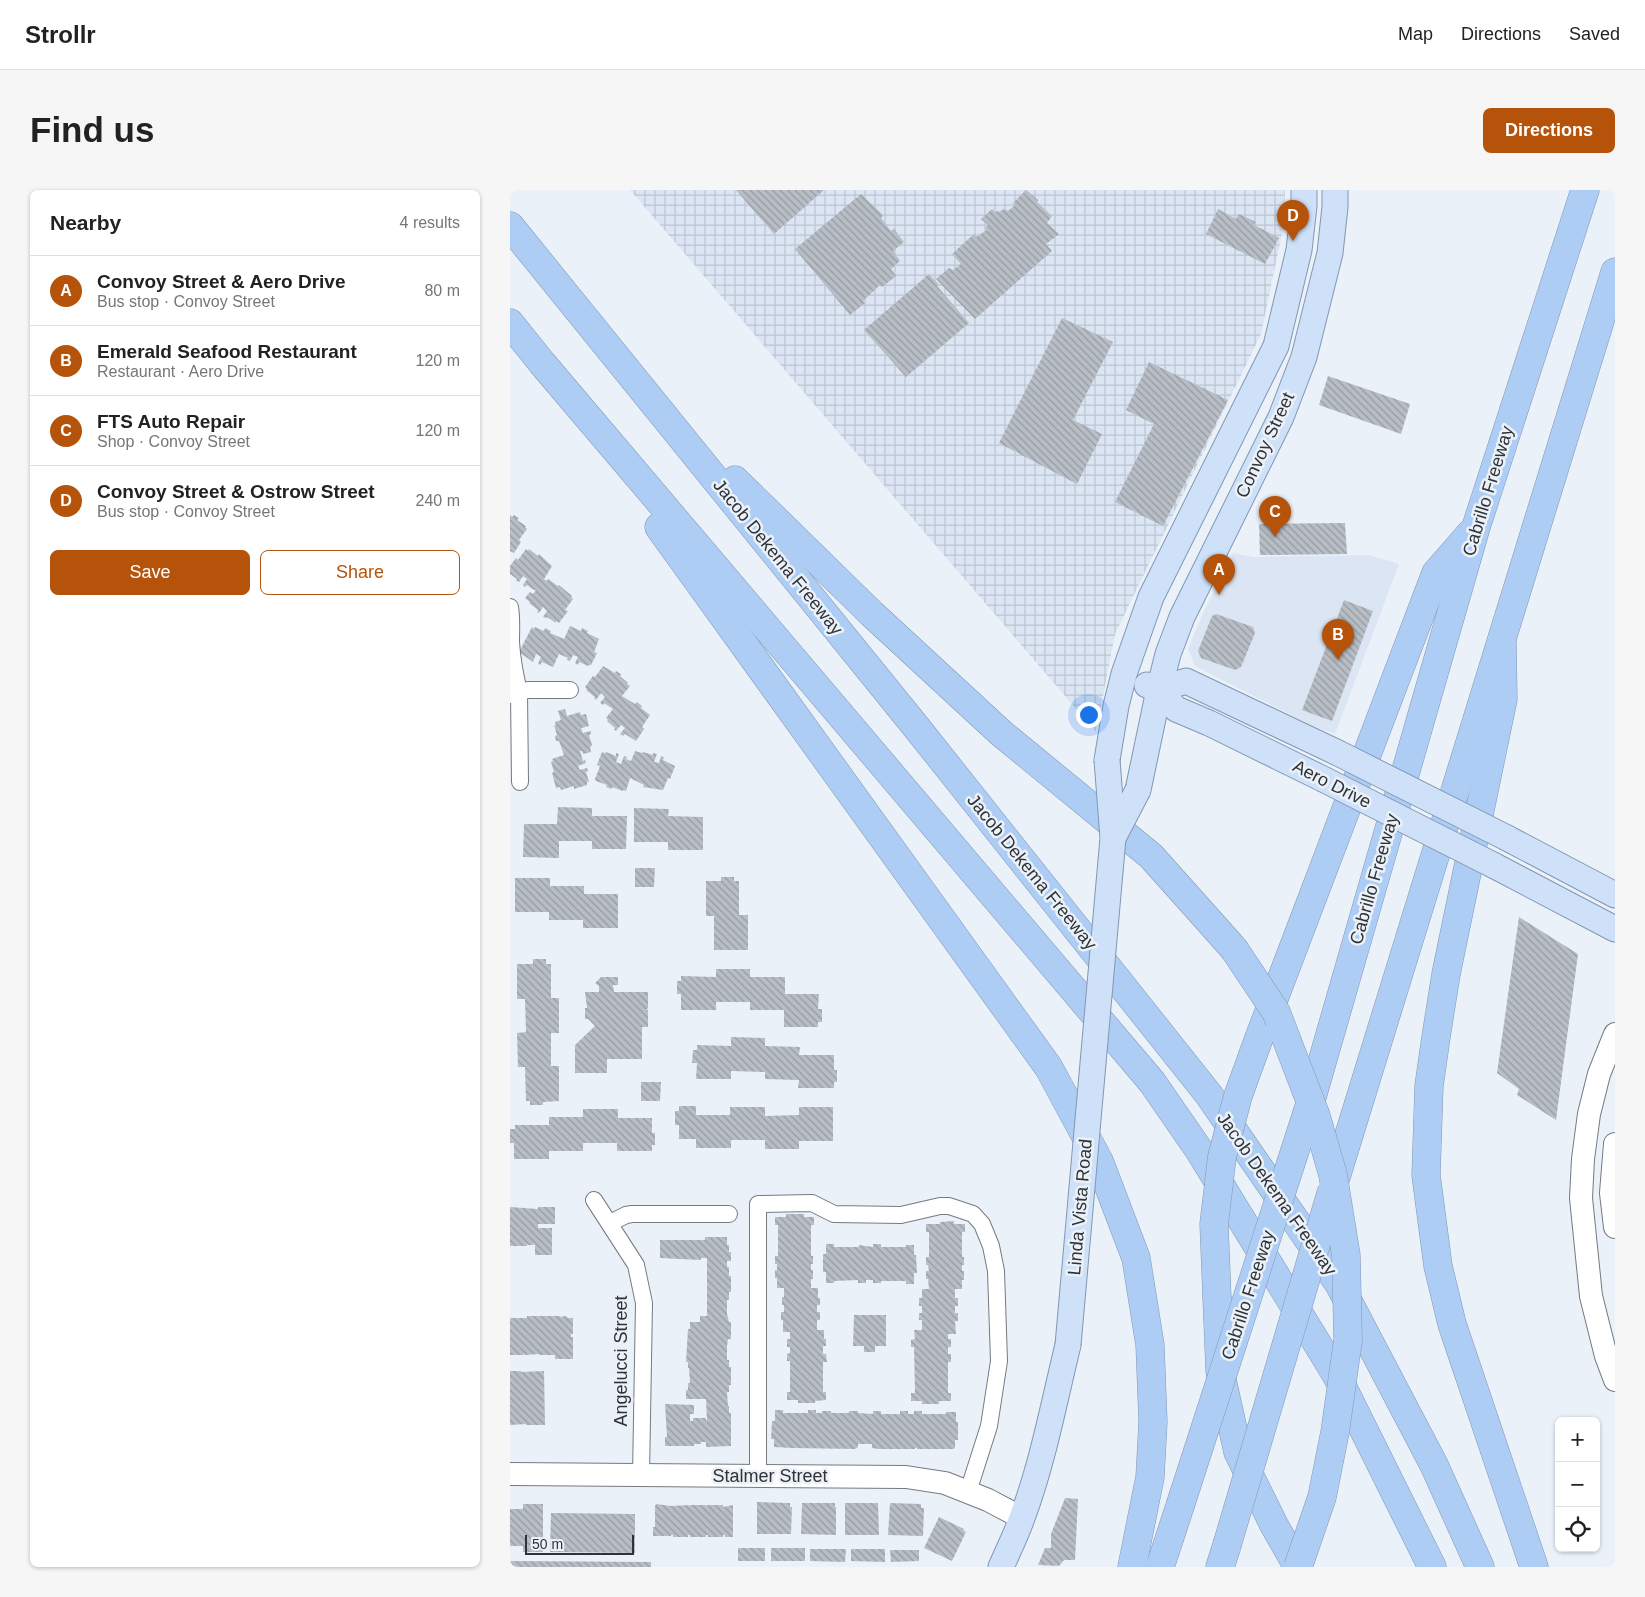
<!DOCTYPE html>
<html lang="en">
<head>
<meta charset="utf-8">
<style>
	body { margin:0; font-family:Arial,sans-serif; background:#f6f6f6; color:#222 }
	.controls { position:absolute; right:15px; bottom:15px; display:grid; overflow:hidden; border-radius:8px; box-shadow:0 1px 4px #0004 }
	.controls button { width:45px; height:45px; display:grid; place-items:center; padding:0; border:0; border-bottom:1px solid #e0e0e0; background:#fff; color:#222; font:25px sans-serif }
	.scale { position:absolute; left:15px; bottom:12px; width:109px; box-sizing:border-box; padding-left:5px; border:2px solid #303235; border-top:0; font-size:14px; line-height:18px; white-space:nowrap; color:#303235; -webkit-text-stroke:4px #ebf1f9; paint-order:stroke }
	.you { position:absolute; left:578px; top:524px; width:18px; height:18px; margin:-12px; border:4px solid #fff; border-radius:50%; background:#1a73e8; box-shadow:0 0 0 8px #1a73e833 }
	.badge { display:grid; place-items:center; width:32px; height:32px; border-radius:50%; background:#b45309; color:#fff; font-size:16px; font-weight:700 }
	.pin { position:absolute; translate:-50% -41px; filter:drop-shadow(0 1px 2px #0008) }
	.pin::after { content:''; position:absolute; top:26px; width:18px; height:15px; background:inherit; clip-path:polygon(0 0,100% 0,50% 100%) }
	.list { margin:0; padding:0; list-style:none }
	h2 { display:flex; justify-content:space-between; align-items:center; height:65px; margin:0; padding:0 20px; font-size:21px }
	h2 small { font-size:16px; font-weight:400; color:#767676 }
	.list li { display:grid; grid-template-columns:32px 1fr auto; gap:15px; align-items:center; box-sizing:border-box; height:70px; padding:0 20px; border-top:1px solid #e0e0e0 }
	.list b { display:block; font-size:19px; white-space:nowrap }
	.list p { margin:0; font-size:16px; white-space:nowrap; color:#767676 }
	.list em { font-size:16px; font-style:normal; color:#767676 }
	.actions { display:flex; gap:10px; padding:15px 20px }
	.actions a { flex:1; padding:11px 0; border:1px solid #b45309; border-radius:8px; text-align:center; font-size:18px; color:#b45309 }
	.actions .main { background:#b45309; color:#fff }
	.icon { flex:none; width:28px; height:28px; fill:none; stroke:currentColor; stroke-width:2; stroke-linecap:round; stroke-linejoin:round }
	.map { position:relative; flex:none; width:1105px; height:1377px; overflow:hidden; border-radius:8px }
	header { display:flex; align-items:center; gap:30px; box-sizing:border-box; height:70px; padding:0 25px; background:#fff; border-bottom:1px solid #e0e0e0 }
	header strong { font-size:24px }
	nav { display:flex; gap:28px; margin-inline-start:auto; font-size:18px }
	.intro { display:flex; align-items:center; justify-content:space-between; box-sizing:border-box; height:120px; padding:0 30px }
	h1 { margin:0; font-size:35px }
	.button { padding:12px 22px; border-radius:8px; background:#b45309; color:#fff; font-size:18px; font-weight:700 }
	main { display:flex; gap:30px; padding:0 30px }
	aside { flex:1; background:#fff; border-radius:8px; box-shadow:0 1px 4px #0004 }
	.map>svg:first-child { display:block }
	.built { fill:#dbe5f3 }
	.industrial { fill:url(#industrial-grid) }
	.building { fill:url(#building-back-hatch) }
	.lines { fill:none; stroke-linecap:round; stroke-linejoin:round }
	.street-casing { stroke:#757a81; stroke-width:18 }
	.secondary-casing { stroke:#757a81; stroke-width:24 }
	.primary-casing { stroke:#8297b2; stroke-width:27 }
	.highway-casing { stroke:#8297b2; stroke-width:29 }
	.street { stroke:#fff; stroke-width:16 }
	.secondary { stroke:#fff; stroke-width:22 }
	.primary { stroke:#cee1f9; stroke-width:25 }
	.highway { stroke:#aecdf5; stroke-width:28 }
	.primary-bridge-casing { stroke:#8297b2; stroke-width:27; stroke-linecap:butt }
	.highway-bridge-casing { stroke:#8297b2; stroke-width:29; stroke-linecap:butt }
	.primary-bridge { stroke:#cee1f9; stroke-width:25 }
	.highway-bridge { stroke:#aecdf5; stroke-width:28 }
	.labels { text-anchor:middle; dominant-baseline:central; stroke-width:5; stroke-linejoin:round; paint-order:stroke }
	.street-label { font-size:18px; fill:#303235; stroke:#ebf1f9 }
</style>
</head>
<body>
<header>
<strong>Strollr</strong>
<nav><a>Map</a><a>Directions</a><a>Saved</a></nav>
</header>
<div class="intro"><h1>Find us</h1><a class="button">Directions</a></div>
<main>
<aside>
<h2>Nearby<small>4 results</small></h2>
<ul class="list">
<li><span class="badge">A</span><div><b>Convoy Street &amp; Aero Drive</b><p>Bus stop · Convoy Street</p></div><em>80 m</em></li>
<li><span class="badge">B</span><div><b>Emerald Seafood Restaurant</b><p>Restaurant · Aero Drive</p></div><em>120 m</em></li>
<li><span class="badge">C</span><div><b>FTS Auto Repair</b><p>Shop · Convoy Street</p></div><em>120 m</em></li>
<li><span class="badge">D</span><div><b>Convoy Street &amp; Ostrow Street</b><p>Bus stop · Convoy Street</p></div><em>240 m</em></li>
</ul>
<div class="actions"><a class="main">Save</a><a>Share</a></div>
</aside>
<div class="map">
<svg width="1105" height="1377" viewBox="0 0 1105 1377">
	<defs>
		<pattern id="industrial-grid" width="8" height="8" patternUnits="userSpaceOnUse" patternTransform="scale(1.25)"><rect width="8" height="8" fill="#dbe5f3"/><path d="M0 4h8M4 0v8" fill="none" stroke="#bcc5d1"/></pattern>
		<pattern id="building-back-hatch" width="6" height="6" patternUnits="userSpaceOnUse" patternTransform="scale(1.25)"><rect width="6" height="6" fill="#b8bec5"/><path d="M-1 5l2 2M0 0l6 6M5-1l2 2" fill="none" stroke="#969ba1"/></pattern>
	</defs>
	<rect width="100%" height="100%" fill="#ebf1f9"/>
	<polygon class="built" points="723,363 743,367 859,365 889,374 825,544 803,536 685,476 678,459 695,419"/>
	<polygon class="industrial" points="120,0 775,0 773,39 751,144 605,444 586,542"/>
	<g class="building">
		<polygon points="226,0 314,0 264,44"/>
		<polygon points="516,0 528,10 527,12 542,26 537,33 549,44 536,54 542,61 465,129 426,89 439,78 443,80 451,74 442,64 464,44 466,47 477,40 475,38 478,35 471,29 482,19 485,22 488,21 489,22 494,19 498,21 505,15 503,13"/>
		<polygon points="351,4 373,25 371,28 381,41 384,39 394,52 383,61 390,71 381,79 386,86 372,97 370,95 353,111 355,113 340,125 285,59"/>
		<polygon points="708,19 726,29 729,24 746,32 744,35 769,48 755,74 696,44"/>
		<polygon points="419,84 429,95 427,96 459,133 396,187 354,140"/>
		<polygon points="552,128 603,152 563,230 592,244 567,294 489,253"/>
		<polygon points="639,172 718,210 653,336 605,312 644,234 616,220"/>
		<polygon points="818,186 900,214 891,244 809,215"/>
		<polygon points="0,325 2,327 4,325 9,328 7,330 16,336 15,338 17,339 9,350 11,352 4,363 0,361"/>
		<polygon points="835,333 837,364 750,365 749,334"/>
		<polygon points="16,359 18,361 19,359 28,366 29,364 42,376 34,389 37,391 38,389 48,396 49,395 62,406 61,407 63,409 55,420 58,421 49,433 46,431 46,433 37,427 36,428 33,427 37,421 33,417 29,423 27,422 28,420 19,413 20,412 15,408 20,402 23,404 26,400 24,400 17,395 15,397 13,395 17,389 13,386 9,392 6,390 7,389 0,384 0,376 6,368 8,370"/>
		<polygon points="834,410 863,421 822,531 792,520"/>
		<polygon points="706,424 743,437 745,443 731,477 725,480 691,468 688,461 702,426"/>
		<polygon points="60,436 71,441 72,438 78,441 77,443 89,449 84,462 87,463 81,475 79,475 78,476 69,472 68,475 65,473 68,467 63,465 60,471 57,470 58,468 49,464 43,477 32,472 30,475 28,474 31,467 26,464 23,472 9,462 22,437 24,439 25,437 34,441 35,438 41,441 40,443 54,449"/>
		<polygon points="93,476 105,483 106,481 111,484 110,486 118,493 117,494 120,496 112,506 125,514 127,512 132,516 131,518 140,525 132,537 134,539 126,551 115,544 113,546 110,544 115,538 111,535 106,541 104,539 105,538 97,531 98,530 96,528 103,519 94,513 93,515 90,513 95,507 91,503 86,510 84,508 85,507 76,500 77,499 75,497 83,486 85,487"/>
		<polygon points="55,519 57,526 70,522 71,525 76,524 79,536 71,538 73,543 81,541 81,544 79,545 82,555 80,558 81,562 73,564 72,561 70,561 73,571 75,570 76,573 68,576 70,580 77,578 78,581 76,582 79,592 77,592 77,595 64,599 64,596 51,600 50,597 46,598 42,583 44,582 41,572 43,571 42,569 54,565 49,551 46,551 45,546 47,545 44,535 46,535 45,532 51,530 48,521"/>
		<polygon points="125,561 132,563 133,562 143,565 143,563 147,564 144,572 149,573 151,566 154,567 153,570 165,576 160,589 158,588 153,600 133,597 134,595 120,588 116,601 113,600 113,601 102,597 102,599 96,597 97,595 86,591 85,589 90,576 87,575 92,562 95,563 96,562 106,566 106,563 109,564 106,572 111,574 114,566 117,567 116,569 121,571"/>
		<polygon points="48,617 82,618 82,626 117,626 116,659 82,659 82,651 49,651 49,668 13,667 14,634 47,634"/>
		<polygon points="124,618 159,619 158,626 193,627 193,660 158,660 158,652 124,652"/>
		<polygon points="125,678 145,678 144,697 125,697"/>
		<polygon points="211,687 224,687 224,691 229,691 229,725 238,725 238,760 204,760 204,726 196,726 196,691 211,691"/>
		<polygon points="5,688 40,688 40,696 74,696 74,704 108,704 108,738 73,738 73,730 39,730 39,722 5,722"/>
		<polygon points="1009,727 1068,764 1046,930 1007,905 1009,899 987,883"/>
		<polygon points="23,769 36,769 36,774 41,774 41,808 49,808 49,843 41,843 41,876 49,876 49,911 33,912 33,915 20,915 20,911 16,911 15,877 8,877 7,843 16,842 15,809 7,809 7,774 23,774"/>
		<polygon points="206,779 240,779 240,787 275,787 275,804 309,804 308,819 312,819 312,832 308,832 308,837 274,837 274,820 240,820 240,812 206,812 206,820 171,820 171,804 167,804 167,791 171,791 171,786 206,787"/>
		<polygon points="91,787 108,787 108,795 103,795 104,802 138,802 138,818 136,820 138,820 138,837 132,837 132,869 97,869 97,883 65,883 65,855 85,836 78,829 75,829 75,818 77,818 75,802 89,802 89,796 85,793"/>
		<polygon points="221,847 255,848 255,856 290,857 289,865 324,865 324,880 327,880 327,892 324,892 324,898 288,898 289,890 255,889 255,882 221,881 221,889 186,889 187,873 182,873 183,860 187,860 187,855 221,856"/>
		<polygon points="131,892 151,892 150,911 131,911"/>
		<polygon points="169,916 186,916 186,925 220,925 220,917 255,917 255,926 289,925 289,917 323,917 323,951 289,951 289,959 255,959 255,950 221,950 221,958 186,958 186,949 169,949 169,935 165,935 165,921 169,921"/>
		<polygon points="73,919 108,919 108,928 142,928 142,943 145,943 145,955 142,955 142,961 107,961 107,953 73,953 73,961 39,961 39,969 4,969 4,953 0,953 0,939 5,939 5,935 39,935 39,927 73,927"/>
		<polygon points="0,1017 28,1019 28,1017 45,1017 45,1034 28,1034 28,1038 42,1038 42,1065 25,1065 25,1054 23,1055 18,1055 17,1054 17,1056 0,1056"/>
		<polygon points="276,1024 294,1024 294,1027 304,1027 304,1035 301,1035 301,1066 303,1066 303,1074 301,1074 301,1080 303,1080 303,1089 301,1089 301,1098 308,1098 308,1108 310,1108 310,1115 307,1115 307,1122 310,1122 310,1130 307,1130 307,1140 314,1140 314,1149 316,1149 316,1156 313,1156 313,1164 316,1164 317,1172 313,1172 313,1202 316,1202 316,1210 305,1211 305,1213 288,1213 288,1210 277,1210 277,1202 280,1202 280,1171 277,1171 277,1164 280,1163 280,1157 277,1157 277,1149 280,1149 280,1142 273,1142 273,1130 271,1130 271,1122 274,1122 274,1115 272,1115 272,1107 274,1107 274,1098 267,1098 267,1088 265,1088 265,1080 267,1080 267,1074 265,1074 265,1066 268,1066 268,1035 265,1035 265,1027 276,1027"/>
		<polygon points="444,1031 444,1034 455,1034 455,1042 452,1042 452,1067 454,1067 454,1075 452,1075 452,1081 454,1081 454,1090 452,1090 452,1099 445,1099 445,1108 448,1108 448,1116 445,1116 445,1123 448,1123 448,1131 445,1131 446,1144 438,1144 438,1149 441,1149 441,1157 438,1157 438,1164 441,1164 441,1172 438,1172 438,1203 441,1203 441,1211 429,1211 429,1214 412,1214 412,1211 401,1211 401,1203 405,1203 404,1157 401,1157 401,1150 405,1149 404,1140 412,1140 412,1130 409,1130 409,1123 412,1123 412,1116 409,1116 409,1108 412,1108 412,1099 419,1099 418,1089 416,1089 416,1081 419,1081 418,1075 416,1075 416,1067 419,1067 419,1042 416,1042 416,1034 430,1034 430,1032"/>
		<polygon points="195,1047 217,1047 217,1055 219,1055 219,1062 221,1062 221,1071 217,1071 217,1077 219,1077 219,1086 221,1086 221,1102 219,1102 219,1110 217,1110 217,1124 219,1132 221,1132 221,1149 218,1149 217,1156 217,1170 219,1170 219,1177 221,1177 221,1195 219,1195 219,1202 217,1202 218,1216 219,1216 219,1223 221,1223 221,1256 196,1257 196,1252 191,1252 191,1254 184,1254 184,1256 155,1256 155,1247 157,1247 155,1214 184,1215 184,1224 180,1224 180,1231 183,1231 183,1228 195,1228 197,1232 196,1209 176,1209 176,1200 178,1200 178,1193 180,1193 179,1178 178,1178 178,1172 176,1172 178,1139 180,1139 180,1132 190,1132 190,1126 197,1126 197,1068 191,1068 191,1070 150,1068 150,1050 195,1050"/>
		<polygon points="316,1054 324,1054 324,1057 349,1057 349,1055 363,1057 363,1054 371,1054 371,1057 396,1057 396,1055 404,1055 404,1065 406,1065 407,1083 404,1083 404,1094 396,1094 396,1091 371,1091 371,1093 363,1093 363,1090 356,1090 356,1093 348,1093 348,1090 324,1091 324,1093 316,1093 316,1082 313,1082 313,1064 316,1064"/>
		<polygon points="344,1125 376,1125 376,1156 365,1156 365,1162 354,1162 354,1156 343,1156"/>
		<polygon points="17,1126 50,1126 50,1127 56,1126 58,1128 63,1128 63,1144 61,1144 61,1147 63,1147 63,1169 45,1169 45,1165 29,1165 29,1164 15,1165 14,1163 14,1165 0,1165 0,1128 17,1128"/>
		<polygon points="0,1181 11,1181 11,1182 34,1181 35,1235 16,1235 16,1234 0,1235"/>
		<polygon points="265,1220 273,1220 273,1223 298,1223 298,1220 306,1220 306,1223 312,1223 312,1221 321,1221 321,1223 339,1223 339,1221 348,1221 348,1223 363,1224 363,1221 371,1221 371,1224 390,1224 390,1221 398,1221 398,1224 404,1224 404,1221 412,1221 412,1224 436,1224 436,1222 446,1222 446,1232 448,1232 448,1250 445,1250 445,1258 443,1259 407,1259 407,1258 405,1258 405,1259 369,1259 362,1258 362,1254 348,1254 348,1257 345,1259 282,1258 264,1257 264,1249 261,1249 262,1231 265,1231"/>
		<polygon points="555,1308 568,1309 565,1370 554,1370 549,1376 528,1375 535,1358 541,1358 541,1344"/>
		<polygon points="247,1312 280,1313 280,1317 282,1317 281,1344 247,1344"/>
		<polygon points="292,1313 325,1313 325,1317 326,1317 326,1345 291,1344"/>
		<polygon points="335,1313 368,1313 369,1345 335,1345"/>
		<polygon points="380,1313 411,1314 411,1318 414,1318 413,1346 378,1345"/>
		<polygon points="13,1314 33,1314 33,1362 13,1362 13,1356 0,1356 0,1319 13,1319"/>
		<polygon points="146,1314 161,1316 179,1315 179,1316 181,1315 196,1315 196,1316 198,1315 213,1315 213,1317 223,1315 223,1347 215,1347 215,1345 213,1345 213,1347 198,1347 198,1345 196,1345 196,1347 180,1347 180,1345 178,1345 178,1347 163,1347 163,1345 161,1345 161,1346 143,1346 143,1337 145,1337 145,1316"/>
		<polygon points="41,1323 125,1324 125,1363 40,1362"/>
		<polygon points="429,1327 454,1339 453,1340 456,1342 442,1371 414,1358"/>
		<rect x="228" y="1358" width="27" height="13"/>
		<rect x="261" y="1358" width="34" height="13"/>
		<polygon points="300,1359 336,1359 335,1372 300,1371"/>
		<polygon points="341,1359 375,1359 375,1372 341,1371"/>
		<polygon points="380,1360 409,1360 409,1371 381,1372"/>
		<polygon points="0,1371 141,1372 141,1377 0,1377"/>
	</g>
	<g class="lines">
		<g class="street-casing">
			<g id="street">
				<path d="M0,417C2,429 1,440 1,452C2,469 5,485 9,502L0,505"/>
				<polyline points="10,592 9,502 18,500 60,500"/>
				<polyline points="84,1010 126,1075 134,1113 131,1285"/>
				<polyline points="100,1033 116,1025 122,1024 219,1024"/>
				<polyline points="248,1286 248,1014 302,1013 324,1024 391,1025 430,1016 439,1016 463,1024 472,1034 481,1056 486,1081 489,1171 479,1236 458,1302"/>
			</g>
		</g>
		<g class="secondary-casing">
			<g id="secondary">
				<polyline points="1105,844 1089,884 1079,924 1073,969 1071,1008 1081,1106 1096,1166 1105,1190"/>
				<polyline points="1105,954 1101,1003 1105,1037"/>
				<polyline points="0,1284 396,1287 435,1293 478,1310 512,1328"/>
			</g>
		</g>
		<g class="primary-casing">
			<g id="primary">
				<polyline points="637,495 649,500 666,519 699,533 813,589"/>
				<polyline points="649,500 676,491 826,562"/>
				<polyline points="597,570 606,516 614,484 641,407 766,156 789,60 794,16 794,0"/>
				<polyline points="628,600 649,500 658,464 672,427 771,227 794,167 820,63 825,17 825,0"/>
				<polyline points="997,648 1105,705"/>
				<polyline points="983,675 1105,739"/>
				<path d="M491,1377C498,1361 506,1345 512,1328C533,1272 544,1212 558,1155"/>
			</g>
		</g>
		<g class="highway-casing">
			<g id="highway">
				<polyline points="0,36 407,538 699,905 829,1094 924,1275 970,1377"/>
				<polyline points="0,133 32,173 642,892 689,960 827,1186 922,1377"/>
				<polyline points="225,290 362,424 491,543 641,666 724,759"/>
				<polyline points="149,337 539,878 589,971 626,1068 640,1155 643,1232 640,1287 622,1377"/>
				<polyline points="992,450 993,509 936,784 926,847 919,896 916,985 928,1076 942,1134 1024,1377"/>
				<polyline points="749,848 926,383 960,344"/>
				<polyline points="800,914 966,337 1075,0"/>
				<polyline points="826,987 1105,82"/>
				<polyline points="707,1108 710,1181 728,1262 764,1335 788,1377"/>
				<polyline points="650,1377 670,1316"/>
				<polyline points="710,1377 717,1355"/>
			</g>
		</g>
		<use href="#street" class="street"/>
		<use href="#secondary" class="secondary"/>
		<use href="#primary" class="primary"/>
		<use href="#highway" class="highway"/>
		<g class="primary-bridge-casing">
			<g id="primary-bridge">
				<polyline points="826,562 997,648"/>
				<polyline points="813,589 983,675"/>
				<polyline points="603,648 628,600"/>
				<polyline points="558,1155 603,648 597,570"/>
			</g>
		</g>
		<g class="highway-bridge-casing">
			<g id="highway-bridge">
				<polyline points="724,759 766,822 806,926 823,985 836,1065 838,1150 825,1242 812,1307 788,1377"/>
				<polyline points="707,1108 704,1034 712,967 728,906 749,848"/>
				<polyline points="670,1316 800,914"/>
				<polyline points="717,1355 822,1000"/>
			</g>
		</g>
		<use href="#primary-bridge" class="primary-bridge"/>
		<use href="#highway-bridge" class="highway-bridge"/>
	</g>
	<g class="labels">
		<g class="street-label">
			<text transform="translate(755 255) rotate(-65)">Convoy Street</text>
			<text transform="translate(978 301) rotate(-73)">Cabrillo Freeway</text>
			<text transform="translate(268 367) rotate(51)">Jacob Dekema Freeway</text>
			<text transform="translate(822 594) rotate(27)">Aero Drive</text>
			<text transform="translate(522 682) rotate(51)">Jacob Dekema Freeway</text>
			<text transform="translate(864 689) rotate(-74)">Cabrillo Freeway</text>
			<text transform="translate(767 1004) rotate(55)">Jacob Dekema Freeway</text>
			<text transform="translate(570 1017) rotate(-85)">Linda Vista Road</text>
			<text transform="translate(738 1105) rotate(-72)">Cabrillo Freeway</text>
			<text transform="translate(111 1171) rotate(-90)">Angelucci Street</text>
			<text x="260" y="1286">Stalmer Street</text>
		</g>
	</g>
</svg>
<div class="controls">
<button>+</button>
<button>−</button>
<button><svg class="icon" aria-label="locate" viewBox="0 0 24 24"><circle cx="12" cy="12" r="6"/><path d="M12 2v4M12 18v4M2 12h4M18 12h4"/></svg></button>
</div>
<div class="scale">50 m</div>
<div class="you"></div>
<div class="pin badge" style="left:709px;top:405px">A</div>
<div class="pin badge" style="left:828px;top:470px">B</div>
<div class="pin badge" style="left:765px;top:347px">C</div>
<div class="pin badge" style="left:783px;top:51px">D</div>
</div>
</main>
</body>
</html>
